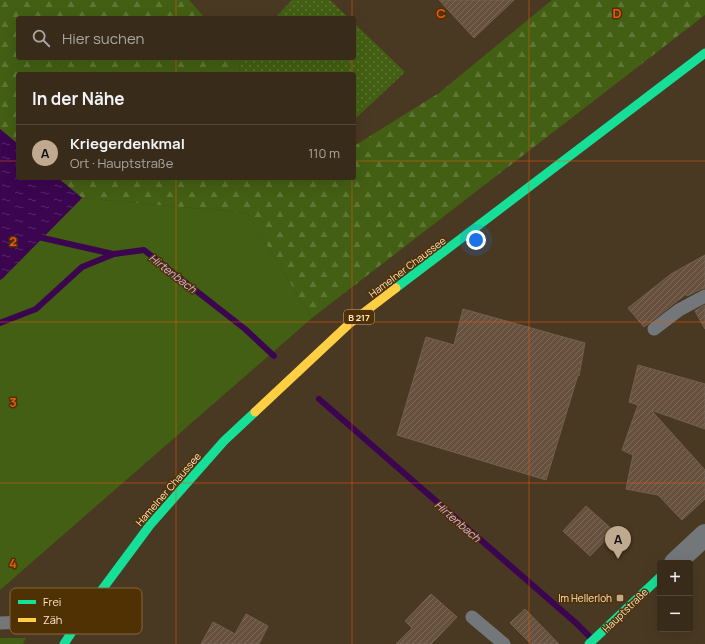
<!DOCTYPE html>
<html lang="de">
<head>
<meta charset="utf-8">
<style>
	body { margin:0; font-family:Manrope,sans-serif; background:#3f3323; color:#f1f3f6 }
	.controls { position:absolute; right:12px; bottom:12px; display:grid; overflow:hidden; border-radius:4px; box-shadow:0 4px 16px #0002 }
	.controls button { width:36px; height:36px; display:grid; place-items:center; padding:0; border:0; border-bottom:1px solid #524739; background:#382b1a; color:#f1f3f6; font:20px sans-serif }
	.you { position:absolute; left:476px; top:240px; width:14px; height:14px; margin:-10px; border:3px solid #fff; border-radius:50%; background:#1a73e8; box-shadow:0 0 0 6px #1a73e833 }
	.badge { display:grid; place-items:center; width:26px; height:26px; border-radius:50%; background:#bfa98f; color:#111; font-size:13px; font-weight:700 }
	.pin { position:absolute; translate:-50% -33px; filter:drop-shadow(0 1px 2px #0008) }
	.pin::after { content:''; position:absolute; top:21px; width:14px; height:12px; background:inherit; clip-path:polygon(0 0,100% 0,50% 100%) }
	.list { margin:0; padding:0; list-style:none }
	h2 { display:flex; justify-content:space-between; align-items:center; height:52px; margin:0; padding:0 16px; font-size:17px }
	h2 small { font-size:13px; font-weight:400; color:#aba7a2 }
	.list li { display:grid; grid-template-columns:26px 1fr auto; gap:12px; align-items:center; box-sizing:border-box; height:56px; padding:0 16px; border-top:1px solid #524739 }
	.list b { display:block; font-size:15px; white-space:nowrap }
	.list p { margin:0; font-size:13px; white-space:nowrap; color:#aba7a2 }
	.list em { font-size:13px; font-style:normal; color:#aba7a2 }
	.icon { flex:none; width:22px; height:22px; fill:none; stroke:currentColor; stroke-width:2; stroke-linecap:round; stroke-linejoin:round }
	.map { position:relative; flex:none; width:705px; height:644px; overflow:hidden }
	.search { position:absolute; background:#382b1a; box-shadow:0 4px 16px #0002; left:16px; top:16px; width:340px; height:44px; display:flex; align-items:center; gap:10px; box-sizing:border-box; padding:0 14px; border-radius:4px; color:#aba7a2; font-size:15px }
	.panel { position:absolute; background:#382b1a; box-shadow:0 4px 16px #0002; left:16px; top:72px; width:340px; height:108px; border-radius:4px }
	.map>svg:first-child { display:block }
	.grass { fill:#435f13 }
	.forest { fill:url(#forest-firs) }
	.park { fill:url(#park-dots) }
	.water { fill:url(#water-ripples) }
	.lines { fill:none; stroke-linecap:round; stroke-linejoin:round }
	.stream { stroke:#3b0550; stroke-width:6 }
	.building { fill:url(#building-hatch); stroke:#72604f }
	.lane { stroke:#74777a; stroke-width:13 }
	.street { stroke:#74777a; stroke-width:22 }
	.fast { stroke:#16e098; stroke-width:9 }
	.slow { stroke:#ffcf43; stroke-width:9 }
	.grid { fill:none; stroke:#e8590c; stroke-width:1; stroke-opacity:0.55 }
	.poi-dot { fill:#bfa98f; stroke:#503104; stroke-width:1.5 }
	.labels { text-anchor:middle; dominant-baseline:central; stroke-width:3; stroke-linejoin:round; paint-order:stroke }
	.shield { fill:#503104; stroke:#caaf8f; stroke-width:1 }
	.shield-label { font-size:9px; font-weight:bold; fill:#fee5ca }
	.street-label { font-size:10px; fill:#fee5ca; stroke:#503104 }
	.poi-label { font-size:10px; fill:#fee5ca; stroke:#503104; text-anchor:end }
	.water-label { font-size:11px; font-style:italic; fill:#d5aff1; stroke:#503104 }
	.key { fill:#503104; stroke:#84673f; stroke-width:1 }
	.key-label { font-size:11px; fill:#fee5ca }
	.grid-label { font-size:13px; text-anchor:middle; font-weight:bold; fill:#e8590c; stroke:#503104; stroke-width:3; stroke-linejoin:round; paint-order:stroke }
</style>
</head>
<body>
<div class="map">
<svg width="705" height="644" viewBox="0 0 705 644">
	<defs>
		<pattern id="forest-firs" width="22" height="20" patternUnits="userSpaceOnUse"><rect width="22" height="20" fill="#435f13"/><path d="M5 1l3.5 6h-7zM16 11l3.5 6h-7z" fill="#5f7634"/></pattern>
		<pattern id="park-dots" width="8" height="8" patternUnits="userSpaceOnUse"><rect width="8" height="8" fill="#435f13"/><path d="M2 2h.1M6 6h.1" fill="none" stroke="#5f7634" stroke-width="1.8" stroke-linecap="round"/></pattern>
		<pattern id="water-ripples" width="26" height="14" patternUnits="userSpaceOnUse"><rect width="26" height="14" fill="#3b0550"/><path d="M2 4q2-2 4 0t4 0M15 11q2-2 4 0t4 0" fill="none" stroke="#582968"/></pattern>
		<pattern id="building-hatch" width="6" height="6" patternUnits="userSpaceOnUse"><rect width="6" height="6" fill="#67513e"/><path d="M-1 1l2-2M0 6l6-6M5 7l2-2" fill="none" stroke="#7e6a59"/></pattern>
	</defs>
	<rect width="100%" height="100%" fill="#4a3922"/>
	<g class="grass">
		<polygon points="82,198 247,213 312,318 0,590 0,280 3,278"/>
		<polygon points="0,638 26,638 23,644 0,644"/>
	</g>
	<g class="forest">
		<polygon points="0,0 189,0 205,18 18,18 18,58 239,58 240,74 18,74 18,144 0,129"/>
		<polygon points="552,0 705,0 705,15 312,318 247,213 82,198 58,178 354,178 354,146 439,93"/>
	</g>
	<g class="park">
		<polygon points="292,0 330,0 349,18 275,18"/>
		<polygon points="354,23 405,72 354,120 354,74 240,74 239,58 354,58"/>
	</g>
	<polygon class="water" points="0,129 18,144 18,178 58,178 82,198 3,278 0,280"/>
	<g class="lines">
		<g class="stream">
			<polyline points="34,236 113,254"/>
			<polyline points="0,323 36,309 82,267 114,254 144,250 245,329 274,356"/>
			<polyline points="319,399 576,623 591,638"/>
		</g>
	</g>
	<g class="building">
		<polygon points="439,0 514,0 474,38"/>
		<polygon points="705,255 705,288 701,289 687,296 686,294 644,327 628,308 671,274"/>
		<polygon points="705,305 705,329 695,311"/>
		<polygon points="463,309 585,343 579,376 578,375 546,480 397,435 426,337 454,345"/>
		<polygon points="638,365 705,384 705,429 651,410 705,470 705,499 682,520 658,495 626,489 633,455 622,450 638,405 629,402"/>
		<polygon points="586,506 614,531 590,556 563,531"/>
		<polygon points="431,594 457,617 431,644 396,644 412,628 405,621"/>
		<polygon points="525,609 559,644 531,644 510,623"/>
		<polygon points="246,614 268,626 259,644 201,644 213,622 235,634"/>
	</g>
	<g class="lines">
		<g class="lane">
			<polyline points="654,329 679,310 705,296"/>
			<polyline points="472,617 504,644"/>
			<polyline points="0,623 26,622"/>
		</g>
		<polyline class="street" points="675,563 705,535"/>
		<g class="fast">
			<polyline points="396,288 705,53"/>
			<polyline points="64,644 81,618 150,525 224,441 255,412"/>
			<polyline points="589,644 660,577"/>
		</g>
		<polyline class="slow" points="255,412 349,324 396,288"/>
	</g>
	<path class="grid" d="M176,0V18M352,0V18M529,0V644M176,58V74M352,58V74M0,161H18M354,161H705M176,178V644M352,178V644M0,322H705M0,483H705"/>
	<rect class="poi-dot" x="616" y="594" width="8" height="8" rx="2"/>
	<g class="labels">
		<rect class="shield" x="344" y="310" width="30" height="14" rx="3"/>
		<g class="shield-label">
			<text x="359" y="317">B 217</text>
		</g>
		<g class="street-label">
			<text transform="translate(407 267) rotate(-37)">Hamelner Chaussee</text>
			<text transform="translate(168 489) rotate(-49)">Hamelner Chaussee</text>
			<text transform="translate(625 610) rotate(-44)">Hauptstraße</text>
		</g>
		<g class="poi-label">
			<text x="612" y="598">Im Hellerloh</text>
		</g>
		<g class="water-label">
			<text transform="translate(173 273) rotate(38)">Hirtenbach</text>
			<text transform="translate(458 521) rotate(41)">Hirtenbach</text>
		</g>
	</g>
	<rect x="10" y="588" width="132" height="46" rx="6" class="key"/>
	<rect x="18" y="600" width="18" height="4" fill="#16e098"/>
	<rect x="18" y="618" width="18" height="4" fill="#ffcf43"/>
	<g class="key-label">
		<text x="43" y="606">Frei</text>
		<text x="43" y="624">Zäh</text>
	</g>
	<g class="grid-label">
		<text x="441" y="18">C</text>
		<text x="617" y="18">D</text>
		<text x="13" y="246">2</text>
		<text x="13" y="407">3</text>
		<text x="13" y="568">4</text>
	</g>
</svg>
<div class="controls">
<button>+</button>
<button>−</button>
</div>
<div class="you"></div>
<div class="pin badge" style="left:618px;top:559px">A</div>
<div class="search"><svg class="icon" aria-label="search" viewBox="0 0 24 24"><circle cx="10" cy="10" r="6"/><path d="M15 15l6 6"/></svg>Hier suchen</div>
<section class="panel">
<h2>In der Nähe<small></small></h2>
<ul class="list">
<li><span class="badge">A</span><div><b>Kriegerdenkmal</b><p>Ort · Hauptstraße</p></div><em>110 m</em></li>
</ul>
</section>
</div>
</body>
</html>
